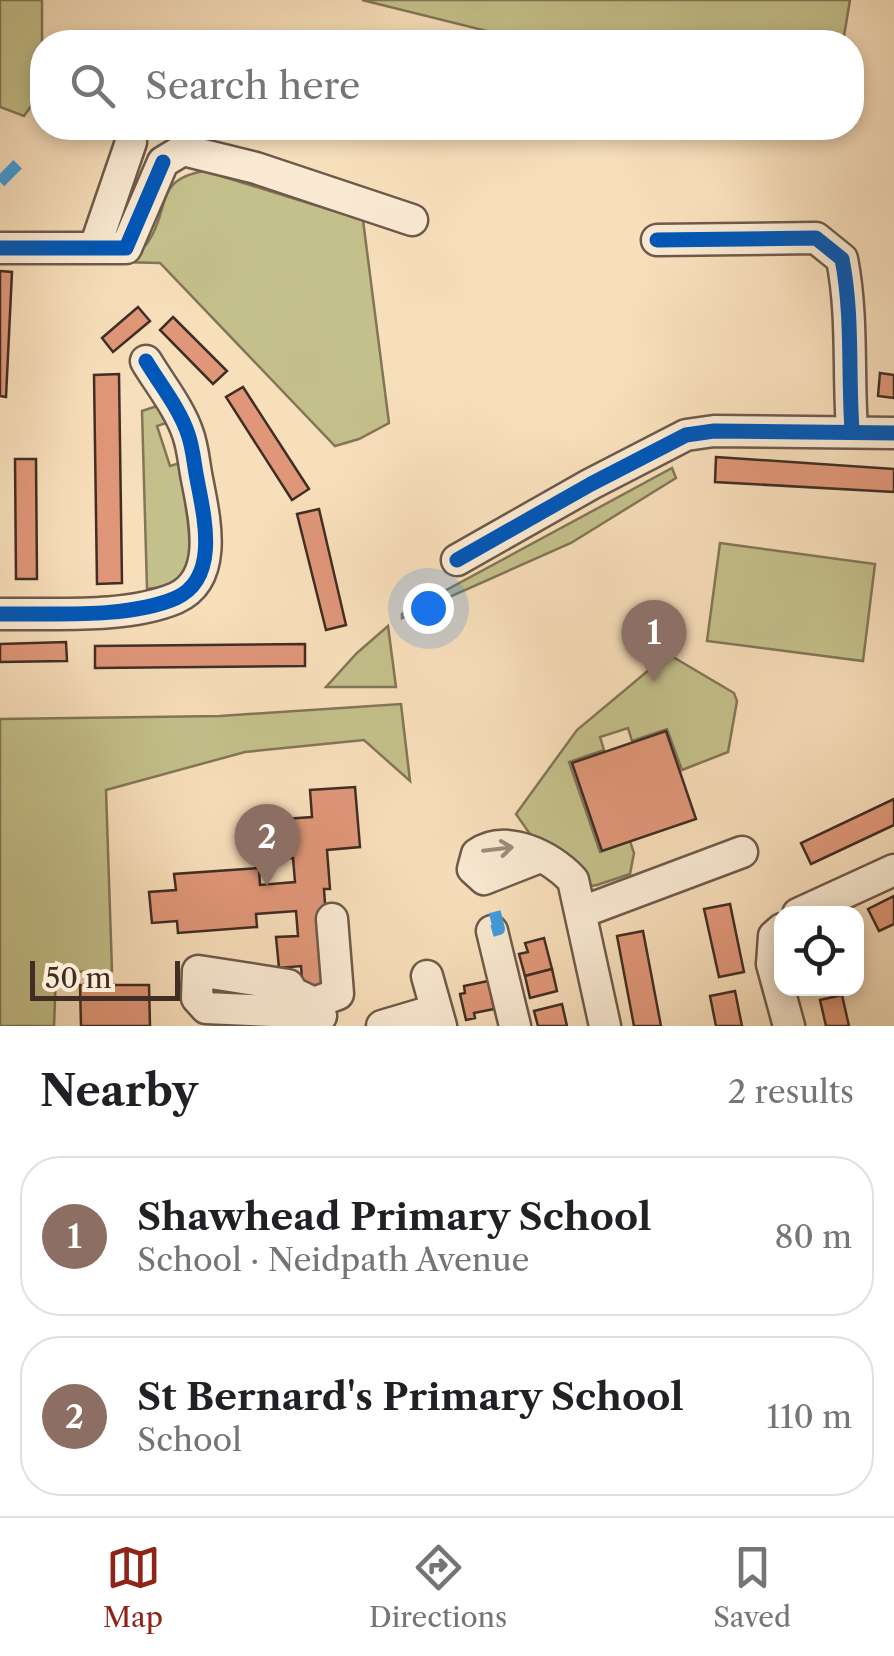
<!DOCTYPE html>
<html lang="en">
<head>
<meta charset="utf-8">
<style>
	body { margin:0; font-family:"Libre Caslon Text",serif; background:#f2f2f2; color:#202124 }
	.controls { position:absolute; right:30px; bottom:30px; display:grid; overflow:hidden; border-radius:20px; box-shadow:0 5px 15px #0003 }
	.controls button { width:90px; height:90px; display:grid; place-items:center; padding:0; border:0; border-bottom:2px solid #e0e0e0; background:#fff; color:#202124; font:50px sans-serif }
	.scale { position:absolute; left:30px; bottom:25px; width:150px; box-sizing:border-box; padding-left:10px; border:5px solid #402d24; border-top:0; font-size:28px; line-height:35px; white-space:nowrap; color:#402d24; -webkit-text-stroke:8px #faead3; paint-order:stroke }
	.you { position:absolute; left:428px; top:608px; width:35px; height:35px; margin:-25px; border:8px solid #fff; border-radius:50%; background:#1a73e8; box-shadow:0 0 0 15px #1a73e833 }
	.badge { display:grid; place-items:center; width:65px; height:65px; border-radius:50%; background:#8f2418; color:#fff; font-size:32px; font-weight:700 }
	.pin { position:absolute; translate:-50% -82px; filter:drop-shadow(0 2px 5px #0008) }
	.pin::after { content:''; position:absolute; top:52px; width:35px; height:30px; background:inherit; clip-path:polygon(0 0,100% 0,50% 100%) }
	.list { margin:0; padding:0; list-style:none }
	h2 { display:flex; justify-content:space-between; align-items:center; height:130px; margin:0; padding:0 40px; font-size:42px }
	h2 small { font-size:32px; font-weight:400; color:#757577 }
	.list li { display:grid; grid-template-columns:65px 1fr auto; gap:30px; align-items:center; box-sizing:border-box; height:160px; margin:0 20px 20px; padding:0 20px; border:2px solid #e0e0e0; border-radius:40px }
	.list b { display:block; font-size:38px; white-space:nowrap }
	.list p { margin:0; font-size:32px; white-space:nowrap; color:#757577 }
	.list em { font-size:32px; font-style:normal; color:#757577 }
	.icon { flex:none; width:55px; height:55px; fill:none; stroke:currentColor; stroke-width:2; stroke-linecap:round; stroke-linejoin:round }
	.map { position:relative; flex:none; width:894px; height:1026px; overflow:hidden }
	.search { position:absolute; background:#fff; box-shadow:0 5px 15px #0003; left:30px; right:30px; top:30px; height:110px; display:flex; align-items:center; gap:25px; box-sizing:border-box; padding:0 35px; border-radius:40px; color:#757577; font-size:38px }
	.sheet { height:490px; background:#fff }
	nav { display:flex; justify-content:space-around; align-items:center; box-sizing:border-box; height:140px; border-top:2px solid #e0e0e0; background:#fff; font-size:28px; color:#757577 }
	nav a { display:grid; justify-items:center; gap:5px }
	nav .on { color:#8f2418 }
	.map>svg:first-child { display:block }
	.green { fill:#c4c08b; stroke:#827658; stroke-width:2.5 }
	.building { fill:#e09779; stroke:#402d24; stroke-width:2.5 }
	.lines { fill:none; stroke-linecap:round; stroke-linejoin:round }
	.minor-casing { stroke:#6e5a4a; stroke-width:35 }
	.minor { stroke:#faead3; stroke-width:30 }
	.quiet { stroke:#3f9de0; stroke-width:12; stroke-dasharray:25 12; stroke-linecap:butt }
	.cycleway-casing { stroke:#faead3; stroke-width:21 }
	.cycleway { stroke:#0057b8; stroke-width:15 }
	.oneway { stroke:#9d8c7c }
</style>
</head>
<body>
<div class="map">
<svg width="894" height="1026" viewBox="0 0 894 1026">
	<rect width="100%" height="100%" fill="#f8dfbb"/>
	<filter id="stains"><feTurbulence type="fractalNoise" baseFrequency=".002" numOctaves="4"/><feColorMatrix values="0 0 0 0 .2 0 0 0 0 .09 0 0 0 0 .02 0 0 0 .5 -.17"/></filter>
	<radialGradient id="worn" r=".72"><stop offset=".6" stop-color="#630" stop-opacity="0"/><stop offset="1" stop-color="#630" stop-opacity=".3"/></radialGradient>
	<g class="green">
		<polygon points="0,0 42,0 42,91 24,116 0,107"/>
		<polygon points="362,0 850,0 843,42 531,42"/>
		<path d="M205,171L363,220L389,423L359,439L335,446L160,263L122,262C130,257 143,250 148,242C171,209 153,179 205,171Z"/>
		<polygon points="163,404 172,421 157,426 170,466 190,460 201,530 182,584 147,589 142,411"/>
		<polygon points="672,468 676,478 571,543 402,618 402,614"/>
		<polygon points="720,543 875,564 863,661 707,641"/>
		<polygon points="388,626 396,687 326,687 357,653"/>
		<polygon points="668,654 734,693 737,701 728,752 682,770 667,729 632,741 628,728 600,737 604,750 569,762 600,852 630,841 634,853 630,874 597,885 569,890 516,814 577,730"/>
		<polygon points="401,704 410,781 364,740 245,752 106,790 112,971 56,972 54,1026 0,1026 0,719 220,716"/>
	</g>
	<g class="building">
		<polygon points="0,271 12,272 6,397 0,396"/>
		<polygon points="138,307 150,321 113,352 102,338"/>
		<polygon points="173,317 227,371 213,384 160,330"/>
		<polygon points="880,373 894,375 894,398 878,396"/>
		<polygon points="119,374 122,583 97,584 94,375"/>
		<polygon points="243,387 309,489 292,500 226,397"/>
		<polygon points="716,457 894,469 894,492 715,482"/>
		<polygon points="15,459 36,459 37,579 16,579"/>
		<polygon points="319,509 346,625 326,630 297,514"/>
		<polygon points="66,642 67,661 0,662 0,644"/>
		<polygon points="305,644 305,666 95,668 95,646"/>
		<polygon points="666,731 696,819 602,851 572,763"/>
		<polygon points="355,787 360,847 327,850 330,889 324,889 331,989 303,991 301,966 279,968 276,937 298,936 296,911 256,914 257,927 178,933 177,921 152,923 149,892 176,890 174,874 259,868 260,885 295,882 293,858 274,859 271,820 312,817 310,790"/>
		<polygon points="894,799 894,825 811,864 801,843"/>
		<polygon points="894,896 894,924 879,931 868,909"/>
		<polygon points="730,904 744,972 719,977 704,909"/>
		<polygon points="643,931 661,1026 634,1026 617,936"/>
		<polygon points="544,938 552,969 525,976 519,954 528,952 525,943"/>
		<polygon points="552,969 557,991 530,998 525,976"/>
		<polygon points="488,981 494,1009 474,1013 475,1018 466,1020 460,994 465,993 464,986"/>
		<polygon points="80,985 149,985 150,1026 81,1026"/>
		<polygon points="735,991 742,1026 716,1026 710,996"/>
		<polygon points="842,995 849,1026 826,1026 820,1000"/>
		<polygon points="562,1004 567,1026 538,1026 534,1011"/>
	</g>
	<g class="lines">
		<g class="minor-casing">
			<g id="minor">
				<path d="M657,240L816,238L842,259C853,315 848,373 852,430"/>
				<polyline points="95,247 131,142"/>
				<polyline points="0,248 126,248 163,162 183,150 256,168 412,220"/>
				<polyline points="457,560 591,484 686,435 714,431 894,433"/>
				<path d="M0,614C53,613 127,619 176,598C220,578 204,516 197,479C194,464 193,448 188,434C180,409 159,383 146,361"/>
				<path d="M540,857L484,879L473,869L477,854C507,833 551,857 573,880L605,1026"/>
				<polyline points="582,912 742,852"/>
				<polyline points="798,914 894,870"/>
				<polyline points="782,929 774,936 772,964 789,1026"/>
				<polyline points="492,931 515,1026"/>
				<polyline points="427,976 441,1026"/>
				<polyline points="314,1003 293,993 288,985 198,971 197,998 206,1008 315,1013"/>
				<polyline points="321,1016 315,1013 314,1003 338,994 332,919"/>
				<polyline points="382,1026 436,1010"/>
			</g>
		</g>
		<use href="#minor" class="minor"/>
		<g class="quiet">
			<polyline points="0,182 18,164"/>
			<polyline points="492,931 499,929 494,909"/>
		</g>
		<g class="cycleway-casing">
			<g id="cycleway">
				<path d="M657,240L816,238L842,259C853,315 848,373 852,430"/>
				<polyline points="0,248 126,248 163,162"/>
				<polyline points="457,560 591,484 686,435 714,431 894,433"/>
				<path d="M0,614C53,613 127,619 176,598C220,578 204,516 197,479C194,464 193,448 188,434C180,409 159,383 146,361"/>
			</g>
		</g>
		<use href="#cycleway" class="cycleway"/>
	</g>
	<defs><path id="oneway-shaft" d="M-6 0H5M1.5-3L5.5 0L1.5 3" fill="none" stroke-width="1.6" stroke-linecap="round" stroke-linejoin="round" transform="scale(2.5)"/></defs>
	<use class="oneway" href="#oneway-shaft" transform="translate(498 849) rotate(-7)"/>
	<rect width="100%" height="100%" filter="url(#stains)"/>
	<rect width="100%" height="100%" fill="url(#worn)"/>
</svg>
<div class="controls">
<button><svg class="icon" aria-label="locate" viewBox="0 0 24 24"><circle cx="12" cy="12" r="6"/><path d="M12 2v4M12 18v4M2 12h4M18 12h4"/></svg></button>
</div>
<div class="scale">50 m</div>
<div class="you"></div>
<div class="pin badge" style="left:654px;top:682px;background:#8d6e63">1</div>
<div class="pin badge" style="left:267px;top:886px;background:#8d6e63">2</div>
<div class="search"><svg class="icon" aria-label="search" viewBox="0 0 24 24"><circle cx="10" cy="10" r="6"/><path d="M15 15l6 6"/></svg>Search here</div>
</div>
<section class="sheet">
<h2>Nearby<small>2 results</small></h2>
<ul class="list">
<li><span class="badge" style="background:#8d6e63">1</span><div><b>Shawhead Primary School</b><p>School · Neidpath Avenue</p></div><em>80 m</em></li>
<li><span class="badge" style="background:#8d6e63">2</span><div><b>St Bernard's Primary School</b><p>School</p></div><em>110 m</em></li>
</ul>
</section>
<nav>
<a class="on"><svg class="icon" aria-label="map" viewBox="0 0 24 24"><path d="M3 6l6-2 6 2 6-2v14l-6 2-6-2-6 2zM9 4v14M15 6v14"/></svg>Map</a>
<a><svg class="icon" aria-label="directions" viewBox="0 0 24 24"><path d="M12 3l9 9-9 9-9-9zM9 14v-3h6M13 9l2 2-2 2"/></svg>Directions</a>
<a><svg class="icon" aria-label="saved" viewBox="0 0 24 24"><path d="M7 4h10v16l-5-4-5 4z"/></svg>Saved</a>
</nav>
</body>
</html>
